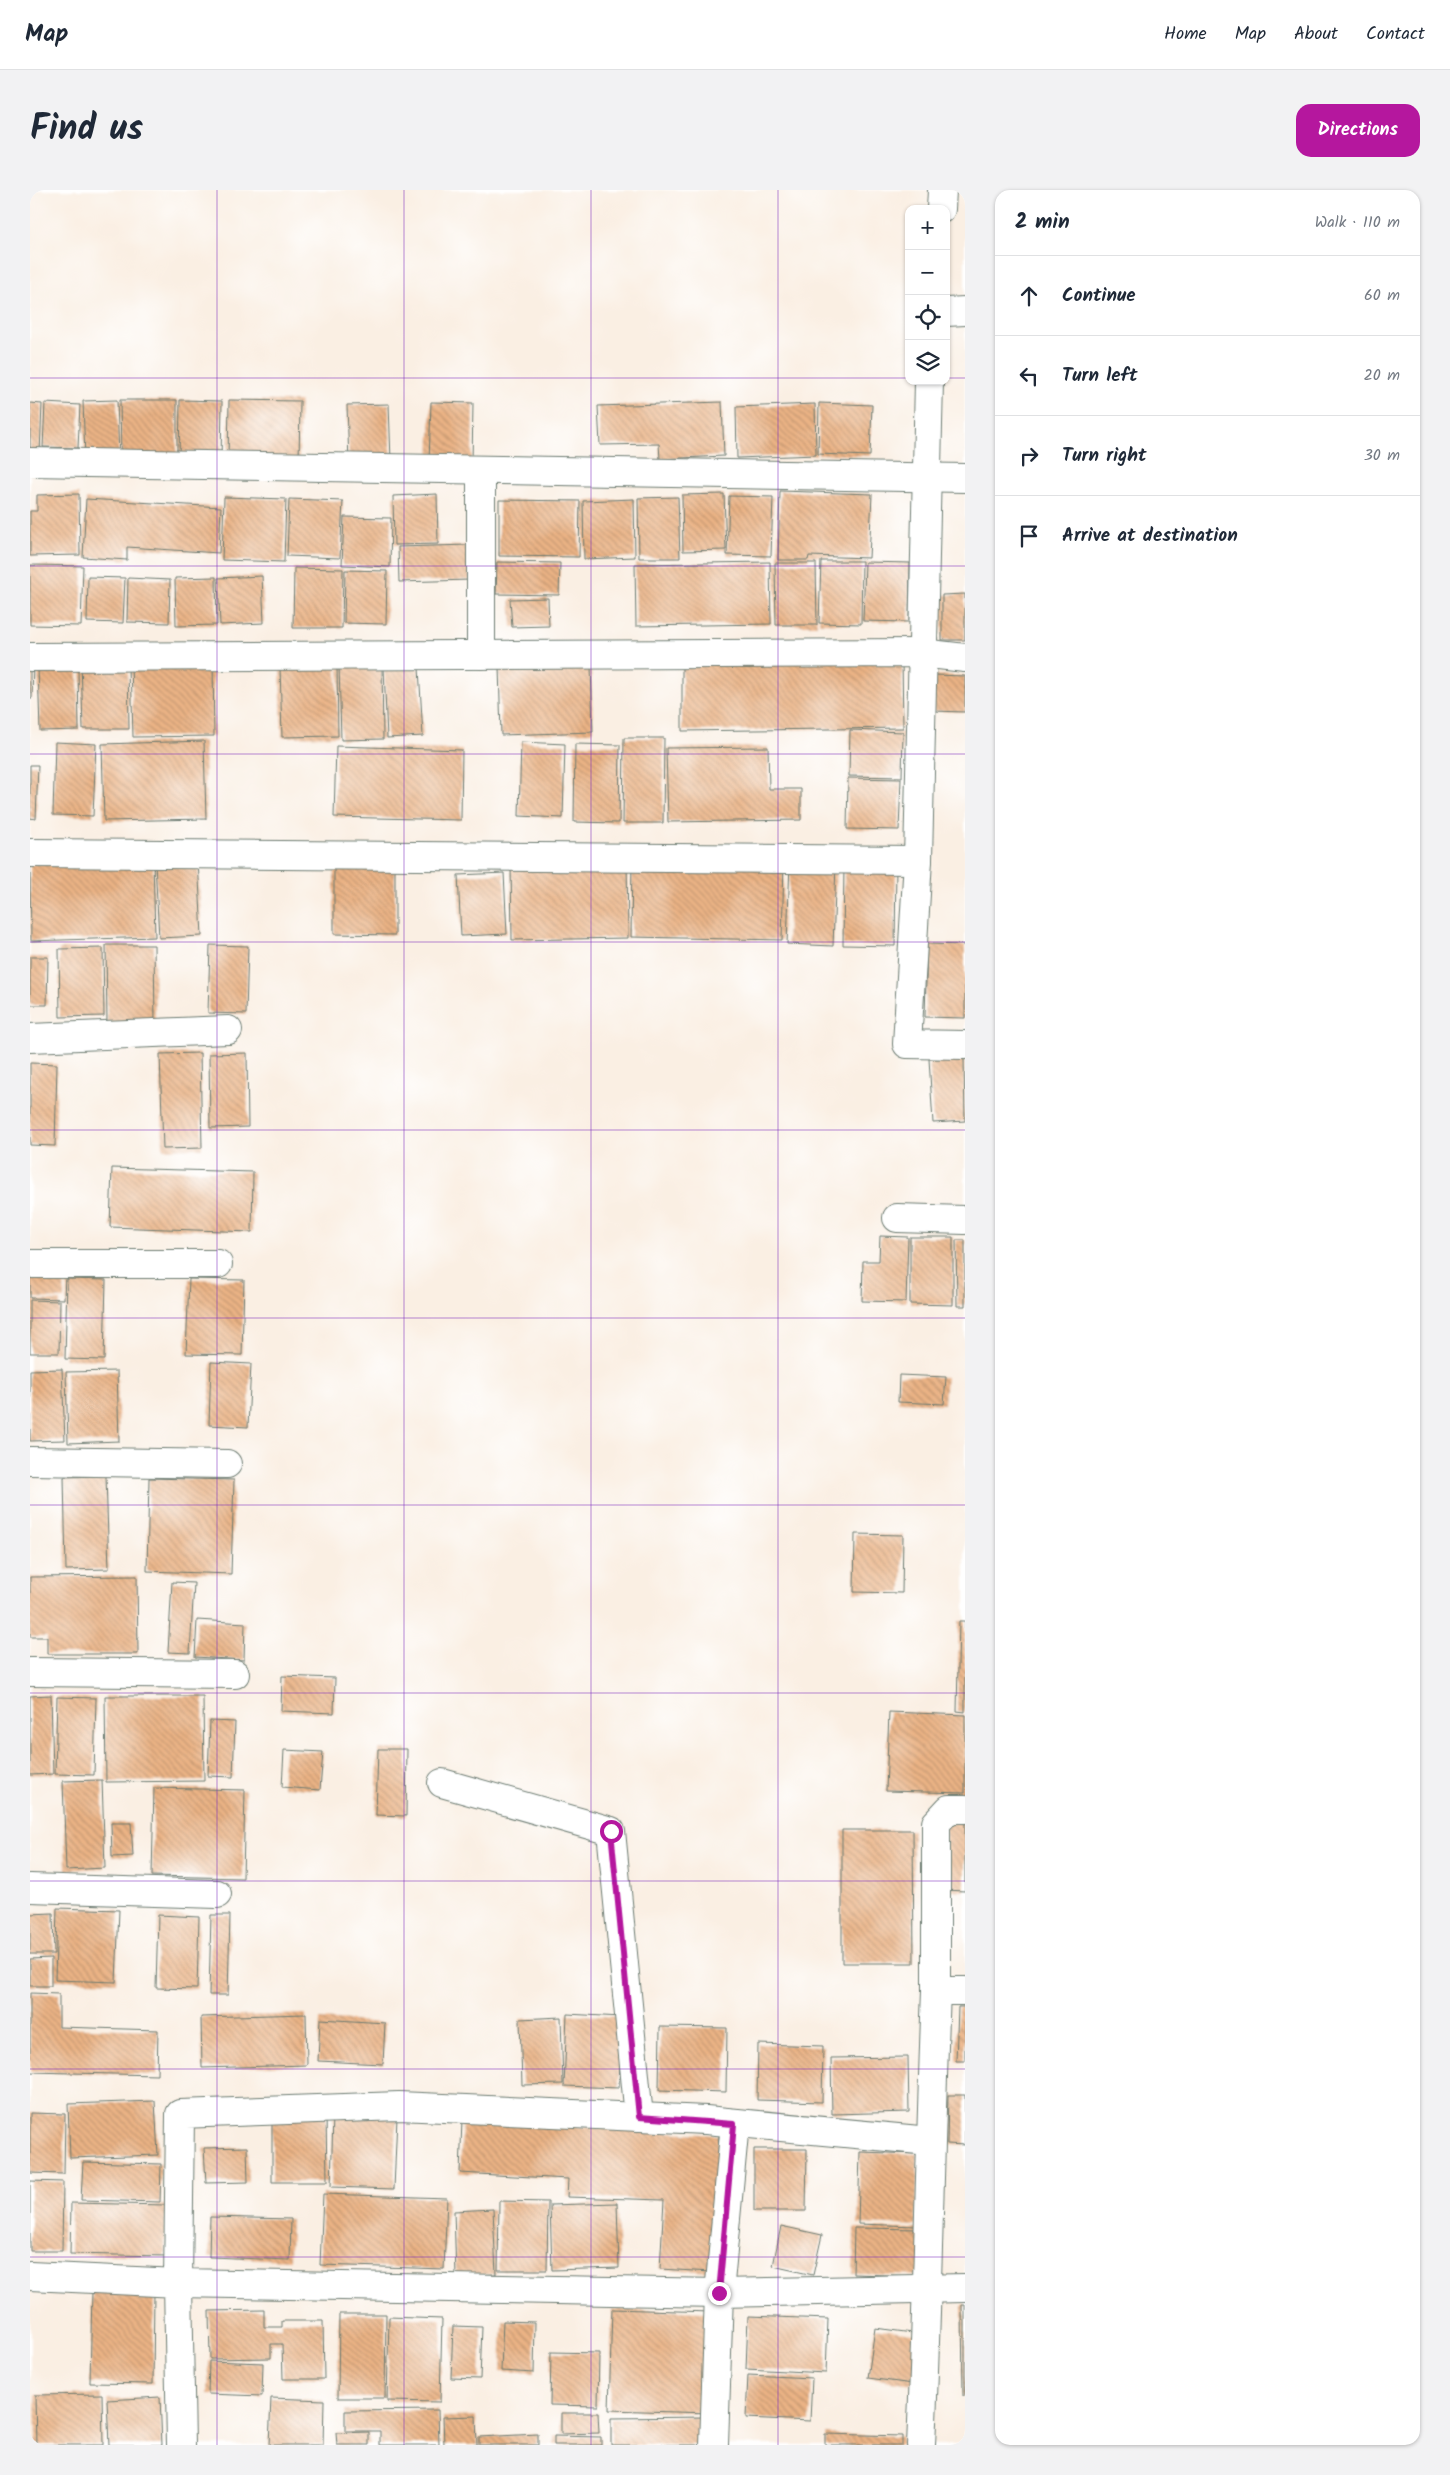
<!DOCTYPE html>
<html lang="en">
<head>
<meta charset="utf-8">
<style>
	body { margin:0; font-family:Kalam,sans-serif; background:#f2f2f3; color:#1f2937 }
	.controls { position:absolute; right:15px; top:15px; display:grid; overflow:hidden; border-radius:10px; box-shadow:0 1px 4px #0004 }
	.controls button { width:45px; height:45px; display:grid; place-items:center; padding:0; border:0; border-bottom:1px solid #e0e1e3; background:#fff; color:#1f2937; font:25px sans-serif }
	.stop { position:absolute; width:15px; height:15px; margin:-11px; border:4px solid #b5179e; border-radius:50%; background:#fff }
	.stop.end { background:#b5179e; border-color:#fff; box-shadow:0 1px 5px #0008 }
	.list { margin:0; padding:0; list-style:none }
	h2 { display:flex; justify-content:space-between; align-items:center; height:65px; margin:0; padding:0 20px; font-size:21px }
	h2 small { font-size:16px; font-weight:400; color:#747a83 }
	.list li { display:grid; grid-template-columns:32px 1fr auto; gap:15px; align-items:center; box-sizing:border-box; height:80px; padding:0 20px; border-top:1px solid #e0e1e3 }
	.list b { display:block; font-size:19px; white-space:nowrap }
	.list em { font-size:16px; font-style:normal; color:#747a83 }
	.icon { flex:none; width:28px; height:28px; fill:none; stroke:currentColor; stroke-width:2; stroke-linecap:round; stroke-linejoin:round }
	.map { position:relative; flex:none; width:935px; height:2255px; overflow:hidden; border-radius:15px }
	header { display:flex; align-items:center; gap:30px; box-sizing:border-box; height:70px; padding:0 25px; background:#fff; border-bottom:1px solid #e0e1e3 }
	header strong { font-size:24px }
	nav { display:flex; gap:28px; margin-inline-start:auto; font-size:18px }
	.intro { display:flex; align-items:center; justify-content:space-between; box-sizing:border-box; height:120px; padding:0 30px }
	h1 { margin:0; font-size:35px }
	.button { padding:12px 22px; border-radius:15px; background:#b5179e; color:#fff; font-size:18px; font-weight:700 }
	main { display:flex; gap:30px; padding:0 30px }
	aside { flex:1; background:#fff; border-radius:15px; box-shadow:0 1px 4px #0004 }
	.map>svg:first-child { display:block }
	.building { fill:url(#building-back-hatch) }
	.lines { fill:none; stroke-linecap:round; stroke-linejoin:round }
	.street-casing { stroke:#6c7b71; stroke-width:30 }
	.street { stroke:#fff; stroke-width:28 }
	.route { stroke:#b5179e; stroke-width:6 }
	.grid { fill:none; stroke:#7b2cbf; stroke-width:1; stroke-opacity:0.55 }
</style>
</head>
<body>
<header>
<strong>Map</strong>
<nav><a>Home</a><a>Map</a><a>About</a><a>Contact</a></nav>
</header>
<div class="intro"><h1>Find us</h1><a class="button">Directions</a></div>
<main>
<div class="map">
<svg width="935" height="2255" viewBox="0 0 935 2255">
	<defs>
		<pattern id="building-back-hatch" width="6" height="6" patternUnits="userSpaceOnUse" patternTransform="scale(1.25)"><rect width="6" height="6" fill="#ebb385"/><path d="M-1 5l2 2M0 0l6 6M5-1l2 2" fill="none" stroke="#be936e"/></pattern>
	</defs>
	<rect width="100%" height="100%" fill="#fff"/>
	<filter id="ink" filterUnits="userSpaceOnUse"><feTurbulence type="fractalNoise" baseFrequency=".02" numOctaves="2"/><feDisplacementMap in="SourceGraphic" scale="10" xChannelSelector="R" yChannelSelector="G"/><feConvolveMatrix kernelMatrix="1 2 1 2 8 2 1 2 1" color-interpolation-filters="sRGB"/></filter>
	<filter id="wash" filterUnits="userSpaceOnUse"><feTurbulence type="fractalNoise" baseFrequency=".0096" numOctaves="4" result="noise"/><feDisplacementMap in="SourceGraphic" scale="20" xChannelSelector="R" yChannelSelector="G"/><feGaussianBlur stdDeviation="1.12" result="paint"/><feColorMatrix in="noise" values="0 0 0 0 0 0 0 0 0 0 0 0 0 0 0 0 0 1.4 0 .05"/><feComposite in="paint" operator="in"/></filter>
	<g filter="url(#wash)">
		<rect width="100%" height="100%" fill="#faefe3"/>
		<g id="blocks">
			<g class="building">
				<polygon points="87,210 89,268 55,269 53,211"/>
				<polygon points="90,210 147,210 147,270 91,270"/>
				<polygon points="150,210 192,211 191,272 149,271"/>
				<polygon points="199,210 270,211 269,273 198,271"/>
				<polygon points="401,212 443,213 442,274 399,273"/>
				<polygon points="692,212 694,266 630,269 629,254 570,255 568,216"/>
				<polygon points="0,213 12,214 10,264 0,263"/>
				<polygon points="15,213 50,215 48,258 13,257"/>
				<polygon points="789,213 842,215 840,266 788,264"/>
				<polygon points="359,214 361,271 319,273 317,215"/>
				<polygon points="785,214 786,265 707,268 706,217"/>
				<polygon points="750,301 842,304 839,368 779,366 778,370 748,370"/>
				<polygon points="49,304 50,365 0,366 0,321 7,321 7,305"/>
				<polygon points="407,304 408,354 364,355 363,306"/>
				<polygon points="694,304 696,360 653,361 652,305"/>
				<polygon points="699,306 743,307 741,366 697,365"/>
				<polygon points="194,307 256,309 254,372 192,370"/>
				<polygon points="648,307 650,368 609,368 608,308"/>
				<polygon points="56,309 191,317 189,363 97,357 97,370 53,367"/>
				<polygon points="259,309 313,311 310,368 257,366"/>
				<polygon points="604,309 605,367 554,369 553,311"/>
				<polygon points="469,310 550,311 549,367 469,366"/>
				<polygon points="314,327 361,328 360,377 312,375"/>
				<polygon points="439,355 440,390 369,392 368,357"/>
				<polygon points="791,371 832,371 831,434 789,433"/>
				<polygon points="467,372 530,373 529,405 466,404"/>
				<polygon points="740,372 741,434 606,436 605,374"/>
				<polygon points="835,372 880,373 879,432 833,431"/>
				<polygon points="745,373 786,373 787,435 746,435"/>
				<polygon points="0,375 53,376 51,436 0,435"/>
				<polygon points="264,378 313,379 312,438 263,438"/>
				<polygon points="315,380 357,381 356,434 314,433"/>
				<polygon points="232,386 234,433 190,435 188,388"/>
				<polygon points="58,387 95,388 93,433 57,432"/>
				<polygon points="186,387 187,435 146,436 145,388"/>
				<polygon points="98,388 140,390 139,433 97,432"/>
				<polygon points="935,404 935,450 912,450 912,405"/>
				<polygon points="518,408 519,436 482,437 480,409"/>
				<polygon points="872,468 873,538 652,541 652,470"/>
				<polygon points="98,469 99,539 53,539 51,470"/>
				<polygon points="0,473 3,473 2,508 0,508"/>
				<polygon points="101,473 183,473 184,546 103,547"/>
				<polygon points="352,474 353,549 311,550 309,475"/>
				<polygon points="561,475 563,542 471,545 469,477"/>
				<polygon points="48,476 49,540 10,541 8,477"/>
				<polygon points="307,476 308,546 252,547 250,477"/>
				<polygon points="389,478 393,546 357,548 354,479"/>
				<polygon points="904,485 935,486 935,522 903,521"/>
				<polygon points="820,540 873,542 872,587 819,586"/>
				<polygon points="594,548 634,548 633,633 593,633"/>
				<polygon points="174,551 176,629 74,631 72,554"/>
				<polygon points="25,552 66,554 63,626 23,625"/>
				<polygon points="491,552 535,554 533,628 489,626"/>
				<polygon points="545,554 590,555 589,633 544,632"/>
				<polygon points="306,556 432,560 431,630 304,627"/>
				<polygon points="738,557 739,599 771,599 771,630 638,632 636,558"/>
				<polygon points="0,575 8,575 6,629 0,628"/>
				<polygon points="818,588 871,589 869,640 817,639"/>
				<polygon points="602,668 754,672 752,750 601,747"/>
				<polygon points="123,670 125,747 1,751 0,674"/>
				<polygon points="168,670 172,746 129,748 125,673"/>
				<polygon points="304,670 365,671 365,745 304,744"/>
				<polygon points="597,671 598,748 482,750 481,673"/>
				<polygon points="760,672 806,674 803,756 757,754"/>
				<polygon points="814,674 866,675 865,756 813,755"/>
				<polygon points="474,683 477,744 431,746 428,685"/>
				<polygon points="897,754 935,755 935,828 895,827"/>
				<polygon points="76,755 124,755 125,833 77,834"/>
				<polygon points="180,755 218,756 216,824 178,823"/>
				<polygon points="73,758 74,826 30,827 29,759"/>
				<polygon points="0,767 18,767 17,815 0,815"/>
				<polygon points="170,863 172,958 133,959 130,864"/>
				<polygon points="217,863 218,937 180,938 179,864"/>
				<polygon points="934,868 935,931 903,933 899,869"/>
				<polygon points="0,873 27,874 25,956 0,955"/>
				<polygon points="82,978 223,982 222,1042 80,1037"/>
				<polygon points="850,1046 878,1047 876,1112 832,1111 833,1071 849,1071"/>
				<polygon points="880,1047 923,1047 923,1115 880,1114"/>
				<polygon points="926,1050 935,1050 935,1116 927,1116"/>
				<polygon points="0,1084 35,1085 34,1109 0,1108"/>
				<polygon points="37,1089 76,1090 74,1170 35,1169"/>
				<polygon points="159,1089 214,1090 212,1165 156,1164"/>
				<polygon points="0,1110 30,1111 29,1163 0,1163"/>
				<polygon points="181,1172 221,1174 218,1237 179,1235"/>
				<polygon points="32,1179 35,1250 0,1251 0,1180"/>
				<polygon points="87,1181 89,1251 38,1253 36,1182"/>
				<polygon points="869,1185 916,1187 914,1214 868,1212"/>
				<polygon points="76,1286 79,1379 36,1380 34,1287"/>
				<polygon points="119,1288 204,1290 201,1384 117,1381"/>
				<polygon points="825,1344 873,1345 872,1403 824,1402"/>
				<polygon points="107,1386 108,1464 17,1464 17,1447 0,1447 0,1387"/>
				<polygon points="142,1392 164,1393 160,1463 138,1462"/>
				<polygon points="167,1430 215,1433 214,1470 165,1467"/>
				<polygon points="929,1431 935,1431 935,1522 927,1521"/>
				<polygon points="252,1486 305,1488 304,1523 251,1521"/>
				<polygon points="21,1505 23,1584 0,1585 0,1506"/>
				<polygon points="75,1506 173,1506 174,1591 76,1592"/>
				<polygon points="27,1507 66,1508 64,1585 25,1584"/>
				<polygon points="859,1522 935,1525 935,1603 856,1601"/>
				<polygon points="180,1531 205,1532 203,1587 178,1586"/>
				<polygon points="348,1559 377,1559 376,1626 346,1625"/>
				<polygon points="254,1560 293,1562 290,1600 252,1597"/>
				<polygon points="72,1590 75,1678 36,1680 33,1591"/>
				<polygon points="124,1598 215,1600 213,1688 122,1686"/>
				<polygon points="916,1632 935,1633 935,1701 914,1700"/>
				<polygon points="81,1633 101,1633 103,1666 82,1667"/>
				<polygon points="812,1640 883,1640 884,1773 812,1773"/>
				<polygon points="27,1718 89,1720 86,1792 25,1790"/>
				<polygon points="23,1723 24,1764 0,1764 0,1724"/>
				<polygon points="128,1725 169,1727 167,1799 126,1798"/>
				<polygon points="181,1725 200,1725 198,1805 179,1805"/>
				<polygon points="21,1768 21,1796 0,1796 0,1769"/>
				<polygon points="0,1803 29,1804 29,1837 128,1840 127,1885 0,1882"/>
				<polygon points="928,1817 935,1817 935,1871 926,1871"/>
				<polygon points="276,1824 277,1875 172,1878 171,1827"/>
				<polygon points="537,1824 591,1827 589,1898 534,1896"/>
				<polygon points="531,1827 533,1894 492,1895 490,1829"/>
				<polygon points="290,1829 355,1833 353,1874 288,1871"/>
				<polygon points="630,1837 697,1838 696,1902 629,1900"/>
				<polygon points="728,1854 793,1856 792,1912 727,1910"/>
				<polygon points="878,1867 879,1922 802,1924 801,1868"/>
				<polygon points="918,1905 935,1905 935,1955 917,1954"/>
				<polygon points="125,1911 128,1965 40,1968 38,1914"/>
				<polygon points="0,1923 35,1924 34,1984 0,1983"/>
				<polygon points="242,1924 296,1924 297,1992 242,1992"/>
				<polygon points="303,1925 367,1927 364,1999 301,1997"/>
				<polygon points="432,1930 689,1945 681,2082 630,2079 634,2010 537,2007 538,1989 430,1983"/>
				<polygon points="217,1957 218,1992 176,1993 174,1958"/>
				<polygon points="724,1959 777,1959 776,2021 724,2021"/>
				<polygon points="830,1962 888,1964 886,2036 828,2034"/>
				<polygon points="53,1972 131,1974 130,2012 51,2010"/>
				<polygon points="0,1991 33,1992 32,2061 0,2061"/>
				<polygon points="293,2004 417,2008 414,2079 290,2075"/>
				<polygon points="469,2011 518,2012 517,2080 468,2080"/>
				<polygon points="41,2013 136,2015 135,2066 40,2064"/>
				<polygon points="587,2013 589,2078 522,2080 520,2015"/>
				<polygon points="463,2019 466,2084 426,2086 424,2021"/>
				<polygon points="180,2027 261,2029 260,2070 179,2067"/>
				<polygon points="751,2036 792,2045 783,2085 743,2076"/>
				<polygon points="824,2038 892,2039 891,2086 823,2084"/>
				<polygon points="62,2101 124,2102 123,2194 60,2193"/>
				<polygon points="932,2115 935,2115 935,2206 933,2206"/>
				<polygon points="582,2119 681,2122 679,2223 579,2220"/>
				<polygon points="234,2120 234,2137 252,2137 252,2131 293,2131 294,2189 253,2189 252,2154 241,2154 241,2168 180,2169 179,2121"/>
				<polygon points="309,2124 356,2124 355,2208 308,2208"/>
				<polygon points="718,2126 798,2129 796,2183 716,2179"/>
				<polygon points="359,2127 412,2129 410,2212 357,2211"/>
				<polygon points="473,2131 505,2132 504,2183 471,2181"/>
				<polygon points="423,2136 452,2137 450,2189 421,2188"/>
				<polygon points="845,2138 890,2144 883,2194 838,2188"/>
				<polygon points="521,2162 569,2163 568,2216 520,2215"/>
				<polygon points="179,2171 233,2173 232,2206 178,2204"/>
				<polygon points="718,2185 782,2188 780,2231 716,2228"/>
				<polygon points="72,2204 73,2255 6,2255 5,2205"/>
				<polygon points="130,2207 132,2255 79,2255 77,2210"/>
				<polygon points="241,2208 294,2210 293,2255 239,2255"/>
				<polygon points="408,2220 409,2255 350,2255 350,2241 315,2241 315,2221"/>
				<polygon points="531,2223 568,2223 569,2243 531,2244"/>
				<polygon points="446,2226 447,2255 414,2255 413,2227"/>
				<polygon points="678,2227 678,2255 581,2255 581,2228"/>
				<polygon points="339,2242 339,2255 307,2255 306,2243"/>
				<polygon points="508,2244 508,2255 449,2255 449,2247"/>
				<polygon points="795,2244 872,2246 872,2255 795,2255"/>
				<polygon points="524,2246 571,2247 571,2255 524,2255"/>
			</g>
		</g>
	</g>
	<g filter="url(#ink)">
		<use href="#blocks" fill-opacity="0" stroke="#6c7b71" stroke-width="1"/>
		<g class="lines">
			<g class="street-casing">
				<g id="street">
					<polyline points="911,19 912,0"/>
					<polyline points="916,122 935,121"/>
					<polyline points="0,272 935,288"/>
					<polyline points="451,280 451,465"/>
					<polyline points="0,467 891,463 935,468"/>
					<polyline points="0,663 888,670 899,191"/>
					<polyline points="888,670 877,854 935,855"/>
					<polyline points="0,848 198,840"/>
					<polyline points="867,1028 935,1030"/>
					<polyline points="0,1074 188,1074"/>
					<polyline points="0,1271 197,1274"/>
					<polyline points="0,1482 205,1484"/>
					<polyline points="412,1593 581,1641 609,1927"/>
					<polyline points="0,1698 187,1704"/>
					<polyline points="906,1801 906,1633 919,1619 935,1619"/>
					<polyline points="900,1951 676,1930 369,1916 150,1924 148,2093 689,2103 935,2098"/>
					<polyline points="0,2086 148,2093 151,2255"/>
					<polyline points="684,2255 689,2103 705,1933"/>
					<path d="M891,2255C898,2104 900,1952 906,1801H935"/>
				</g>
			</g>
			<use href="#street" class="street"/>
		</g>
	</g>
	<g class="lines" filter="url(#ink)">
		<polyline class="route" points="581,1641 609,1927 704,1934 689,2103"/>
	</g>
	<path class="grid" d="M187,0V2255M374,0V2255M561,0V2255M748,0V2255M0,188H879M916,188H935M0,376H935M0,564H935M0,752H935M0,940H935M0,1128H935M0,1315H935M0,1503H935M0,1691H935M0,1879H935M0,2067H935"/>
</svg>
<div class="controls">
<button>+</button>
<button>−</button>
<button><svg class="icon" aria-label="locate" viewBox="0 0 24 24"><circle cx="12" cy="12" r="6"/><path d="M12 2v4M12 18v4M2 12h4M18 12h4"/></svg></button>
<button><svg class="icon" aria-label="layers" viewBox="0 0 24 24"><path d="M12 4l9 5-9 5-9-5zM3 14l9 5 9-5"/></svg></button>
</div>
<div class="stop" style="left:581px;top:1641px"></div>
<div class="stop end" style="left:689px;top:2103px"></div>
</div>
<aside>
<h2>2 min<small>Walk · 110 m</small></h2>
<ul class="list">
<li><svg class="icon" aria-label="ahead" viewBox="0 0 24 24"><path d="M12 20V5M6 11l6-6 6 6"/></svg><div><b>Continue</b></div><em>60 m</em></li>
<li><svg class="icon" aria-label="left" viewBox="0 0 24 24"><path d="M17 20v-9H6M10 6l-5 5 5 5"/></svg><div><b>Turn left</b></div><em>20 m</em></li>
<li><svg class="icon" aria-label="right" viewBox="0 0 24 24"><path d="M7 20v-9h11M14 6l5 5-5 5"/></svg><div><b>Turn right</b></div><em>30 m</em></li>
<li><svg class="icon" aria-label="arrive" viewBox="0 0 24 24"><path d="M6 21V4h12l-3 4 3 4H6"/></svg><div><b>Arrive at destination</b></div></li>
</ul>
</aside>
</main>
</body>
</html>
